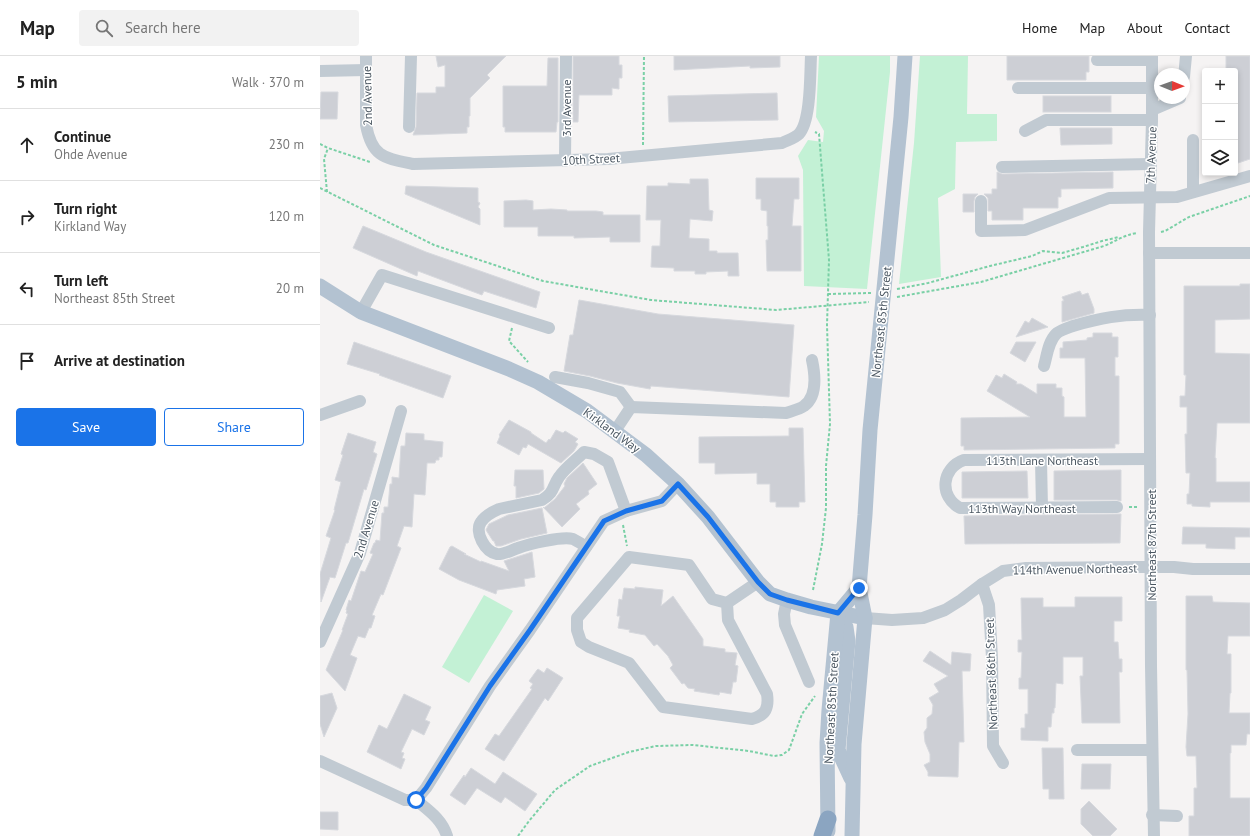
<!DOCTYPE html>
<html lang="en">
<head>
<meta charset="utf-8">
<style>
	body { margin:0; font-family:"PT Sans",sans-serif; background:#f2f2f2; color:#222 }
	.controls { position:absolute; right:12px; top:12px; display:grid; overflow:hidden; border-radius:4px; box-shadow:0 2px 6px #0003 }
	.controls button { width:36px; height:36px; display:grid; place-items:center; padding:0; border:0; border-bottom:1px solid #e0e0e0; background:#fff; color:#222; font:20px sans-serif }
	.compass { position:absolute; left:834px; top:12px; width:36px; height:36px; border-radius:50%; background:#fff; box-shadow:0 2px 6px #0003; rotate:91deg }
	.stop { position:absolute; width:12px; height:12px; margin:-9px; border:3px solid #1a73e8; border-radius:50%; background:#fff }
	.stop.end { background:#1a73e8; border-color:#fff; box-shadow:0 1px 4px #0008 }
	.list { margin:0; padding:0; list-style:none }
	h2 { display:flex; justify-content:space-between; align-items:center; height:52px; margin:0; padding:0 16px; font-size:17px }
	h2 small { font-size:13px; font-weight:400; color:#767676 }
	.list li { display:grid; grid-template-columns:26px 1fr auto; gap:12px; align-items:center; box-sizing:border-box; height:72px; padding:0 16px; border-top:1px solid #e0e0e0 }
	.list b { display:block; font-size:15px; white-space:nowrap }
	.list p { margin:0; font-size:13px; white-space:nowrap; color:#767676 }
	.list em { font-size:13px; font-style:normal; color:#767676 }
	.actions { display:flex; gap:8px; padding:12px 16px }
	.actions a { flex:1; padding:9px 0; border:1px solid #1a73e8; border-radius:4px; text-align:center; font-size:14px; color:#1a73e8 }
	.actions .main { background:#1a73e8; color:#fff }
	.icon { flex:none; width:22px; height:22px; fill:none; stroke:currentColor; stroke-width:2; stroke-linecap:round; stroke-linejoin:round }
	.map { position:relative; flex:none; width:930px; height:780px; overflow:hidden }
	header { display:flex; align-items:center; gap:24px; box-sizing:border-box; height:56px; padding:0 20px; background:#fff; border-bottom:1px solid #e0e0e0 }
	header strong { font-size:19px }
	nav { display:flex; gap:22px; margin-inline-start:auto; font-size:14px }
	.search { width:280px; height:36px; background:#f2f2f2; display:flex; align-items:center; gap:10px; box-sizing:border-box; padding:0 14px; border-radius:4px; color:#767676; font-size:15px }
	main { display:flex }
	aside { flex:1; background:#fff }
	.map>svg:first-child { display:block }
	.green { fill:#c3f1d5 }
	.building { fill:#cdcfd5; stroke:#d7d9de }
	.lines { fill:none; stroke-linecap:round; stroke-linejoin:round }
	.path { stroke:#7ad0a6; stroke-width:2; stroke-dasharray:3 2; stroke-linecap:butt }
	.minor { stroke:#c1cad2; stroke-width:12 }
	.major { stroke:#b3c2d1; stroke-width:15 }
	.highway { stroke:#8ba5c1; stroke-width:17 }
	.route { stroke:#1a73e8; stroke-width:5 }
	.labels { text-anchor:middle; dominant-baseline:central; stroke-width:3; stroke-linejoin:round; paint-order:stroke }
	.street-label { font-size:12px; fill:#4a5661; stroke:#fff }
</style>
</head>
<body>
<header>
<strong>Map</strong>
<div class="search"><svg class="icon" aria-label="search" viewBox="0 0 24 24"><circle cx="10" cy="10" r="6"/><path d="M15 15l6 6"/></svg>Search here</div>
<nav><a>Home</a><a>Map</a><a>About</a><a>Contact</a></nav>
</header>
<main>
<aside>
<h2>5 min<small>Walk · 370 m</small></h2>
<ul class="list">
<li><svg class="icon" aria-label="ahead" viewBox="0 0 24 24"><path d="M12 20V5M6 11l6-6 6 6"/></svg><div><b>Continue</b><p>Ohde Avenue</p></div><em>230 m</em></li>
<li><svg class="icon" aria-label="right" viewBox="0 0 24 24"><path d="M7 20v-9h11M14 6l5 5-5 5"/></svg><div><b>Turn right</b><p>Kirkland Way</p></div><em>120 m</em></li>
<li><svg class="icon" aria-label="left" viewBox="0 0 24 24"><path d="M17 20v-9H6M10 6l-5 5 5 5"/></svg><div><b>Turn left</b><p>Northeast 85th Street</p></div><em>20 m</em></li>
<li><svg class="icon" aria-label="arrive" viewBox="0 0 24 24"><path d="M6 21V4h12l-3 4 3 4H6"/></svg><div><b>Arrive at destination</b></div></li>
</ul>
<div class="actions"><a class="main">Save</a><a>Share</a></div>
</aside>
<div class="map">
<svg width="930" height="780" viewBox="0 0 930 780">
	<rect width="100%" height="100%" fill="#f5f3f3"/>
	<g class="green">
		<polygon points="499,0 570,0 570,16 547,233 484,230 483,114 478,100 488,84 503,86 504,75 496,61"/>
		<polygon points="600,0 648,0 647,58 677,58 677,85 636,86 635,133 618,142 621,221 579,228 594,87"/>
		<polygon points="164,539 193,555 149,627 122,611"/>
	</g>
	<g class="building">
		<polygon points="116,0 186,0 167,19 170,22 150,42 150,60 149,60 149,71 147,71 147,77 93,79 96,71 97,37 116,37 116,31 125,31 125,9 118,11"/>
		<polygon points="253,0 299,0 299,9 302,9 302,22 299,22 299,33 292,32 292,39 259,39 258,66 253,66"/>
		<polygon points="354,0 460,0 460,11 430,12 430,10 354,14"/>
		<polygon points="687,0 769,0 769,16 766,16 766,24 687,24"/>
		<polygon points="906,0 930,0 930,103 915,108 915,15 906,15"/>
		<polygon points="228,2 238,2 238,66 237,66 236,76 185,76 185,71 183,71 183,30 227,30"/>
		<polygon points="1,36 18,36 17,63 0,63"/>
		<polygon points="457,37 458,64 349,66 348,40"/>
		<rect x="723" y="40" width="68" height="16"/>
		<polygon points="740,72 792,72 792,88 741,89"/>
		<polygon points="677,116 682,118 793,116 793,132 741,133 741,141 738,141 738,152 703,152 703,164 672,164 672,155 668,155 668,142 664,138 672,138 672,133 677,133"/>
		<polygon points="436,122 479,122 479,143 474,143 472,170 481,170 481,215 447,215 446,184 448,184 448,170 447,170 447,155 441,154 441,143 436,143"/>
		<polygon points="370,123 388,123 389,154 393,155 392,165 370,163 369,182 389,183 389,195 397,195 397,197 418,197 419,220 408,220 408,215 386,216 386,218 375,218 375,215 354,215 354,212 331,211 332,190 340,190 341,164 326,164 327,130 348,130 348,127 370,128"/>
		<polygon points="86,130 158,132 158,146 160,147 158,151 160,153 160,169 85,138"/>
		<polygon points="643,138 658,138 655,141 654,145 654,156 643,156"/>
		<polygon points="206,144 213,145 213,154 231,153 247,154 247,155 276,155 283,156 283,159 320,159 320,186 290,186 290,181 254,182 254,180 218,180 218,171 184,171 184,145"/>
		<polygon points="43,170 106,196 220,236 216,252 164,235 162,239 98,215 97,220 33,192"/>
		<polygon points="920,228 930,228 930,263 895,264 895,297 930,298 930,367 897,367 895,402 896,402 896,426 930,426 930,446 890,446 890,451 872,450 872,448 867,448 867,438 869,438 870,417 866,417 865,378 867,378 867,351 860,351 860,340 865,340 866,319 864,319 864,230 920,230"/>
		<polygon points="760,235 762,239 768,237 774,253 774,257 742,266 742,245 744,245 742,241"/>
		<polygon points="259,244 338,258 474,269 469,341 331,330 330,333 297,327 270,320 244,315 250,279 253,279"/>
		<polygon points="712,262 728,271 696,281 705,265 709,267"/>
		<polygon points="773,277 792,277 792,281 798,281 798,301 795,301 795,320 799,320 799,388 795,388 795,392 644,394 644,390 641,390 641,362 710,361 667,335 676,319 682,322 684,318 697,326 696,328 701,328 717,338 717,328 736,328 736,332 742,332 742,340 744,341 744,361 766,361 765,302 740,302 740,292 743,292 743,286 767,284 767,282 773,281"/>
		<polygon points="34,286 131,320 123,342 59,319 60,318 27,308"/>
		<polygon points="696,286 716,286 705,306 690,297"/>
		<polygon points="189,364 211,376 211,377 226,387 229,383 230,384 236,374 243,377 245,375 258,383 255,386 258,388 254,395 241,407 208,388 206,392 203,391 199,399 177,387 180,380 179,379"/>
		<polygon points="469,372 483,372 485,446 479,446 479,451 456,451 456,446 450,446 450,428 437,428 437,417 395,418 395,407 379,407 379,381 469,380"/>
		<polygon points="28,377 56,386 53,396 57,398 46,434 44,433 28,487 26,487 15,522 10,521 1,546 0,518 11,482 6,480 15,454 14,454 21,426 15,424 23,399 21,398"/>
		<polygon points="86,377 104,378 104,384 123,386 122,401 119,401 119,404 116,404 115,407 107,407 105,439 94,438 92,471 84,470 77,490 81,492 63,539 61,538 52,559 55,560 51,572 49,572 45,582 38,580 30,599 37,602 25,635 6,614 23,574 22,574 28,558 26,557 27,554 26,554 29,544 31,545 41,515 45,516 53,498 50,497 54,487 55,487 56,484 60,485 62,457 64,457 64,451 68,451 70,428 72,428 72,421 79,422 81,390 85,390"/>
		<polygon points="263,407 277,428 268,435 269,438 256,448 260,453 242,471 223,451 224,452 235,443 245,430 244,428 247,422"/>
		<polygon points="195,414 223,414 224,433 219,437 196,442 196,430 194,430"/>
		<polygon points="801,414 801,445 797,444 734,444 734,415"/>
		<polygon points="707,415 708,442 642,442 642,416"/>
		<polygon points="222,452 227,477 201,483 181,490 176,490 174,485 173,485 166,474 169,468 188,459"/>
		<polygon points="797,458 801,458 800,487 645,488 644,460"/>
		<polygon points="863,471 930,472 930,481 915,481 915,493 886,492 886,488 862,488"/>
		<polygon points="132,490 146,498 144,498 161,506 161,505 189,515 184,505 212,496 215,521 204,523 205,530 177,534 176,538 139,524 119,513 130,491"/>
		<polygon points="315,531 343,534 341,550 353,540 383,583 383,590 405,593 405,596 417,597 415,609 418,610 416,626 413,626 411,638 400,636 399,639 374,635 375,633 368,632 364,627 362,628 350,612 353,609 348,600 337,588 334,590 325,579 309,576 310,574 298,572 300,560 297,560 299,543 302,544 304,532 315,533"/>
		<polygon points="866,540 892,540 893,546 930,547 930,580 908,580 907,598 911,598 911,637 910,637 909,657 930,657 930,678 927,678 926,689 911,689 911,697 910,697 910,742 930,742 930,780 869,780 869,760 874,760 874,732 877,732 876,700 867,700 866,691 868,658 867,614 866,614"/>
		<polygon points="755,541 802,541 802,565 794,565 794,586 798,586 799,603 802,603 802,616 799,616 800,667 762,667 760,620 763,620 763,601 743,601 743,628 736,627 735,652 734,652 734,657 732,657 731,671 728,671 728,685 701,684 701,672 705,672 705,658 708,658 708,633 699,633 699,622 701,622 702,596 698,596 698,584 702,584 701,542 723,542 723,551 755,551"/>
		<polygon points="610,595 631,609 632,596 651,598 650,615 642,615 644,686 639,686 638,721 608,720 608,716 604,709 610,706 610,698 605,686 604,676 607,672 607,662 612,658 613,649 609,642 619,636 614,628 628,620 603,605"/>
		<polygon points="227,612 243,622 228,645 225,642 184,705 165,693 175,678 179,680 212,633 210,632 213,628 209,625 217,614 218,613 224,617"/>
		<polygon points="12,637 17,652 4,681 0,668 0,640"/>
		<polygon points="84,638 111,651 105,664 110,666 104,679 92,673 81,696 84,697 82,702 85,703 81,713 47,696 59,669 67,673"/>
		<polygon points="722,692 743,692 744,743 729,743 729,733 723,733"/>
		<polygon points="762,708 791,708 790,733 761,733"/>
		<polygon points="151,712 175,728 183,716 217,738 205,755 185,741 181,747 157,732 145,749 130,739 144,719 145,721"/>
		<polygon points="769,745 797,773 790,780 773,780 761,768 761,753"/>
		<polygon points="0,756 18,756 18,774 0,773"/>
	</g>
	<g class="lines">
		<g class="path">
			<polyline points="0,88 8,92 50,106"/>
			<polyline points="323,89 324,0"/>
			<polyline points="0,132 114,189 223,225 331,244 456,254 549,246"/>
			<polyline points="7,136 4,103 8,92"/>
			<polyline points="841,176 845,175 869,161 930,140"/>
			<polyline points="577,233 608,227 670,210 712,200 723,195 742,197 763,191 782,185 799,181"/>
			<polyline points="508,238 551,237"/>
			<path d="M577,241L661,226L784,190C796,185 804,179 817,177"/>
			<polyline points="192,272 189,285 208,306"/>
			<polyline points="809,451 819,451"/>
			<polyline points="303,469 307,490"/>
			<polyline points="493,534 502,488 506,452 506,410 510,368 507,269 509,204 499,78 495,76"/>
			<polyline points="198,780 209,765 235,734 270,710 309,696 336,690 373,689 429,695 454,700 462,699 469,694 482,658 495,640"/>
		</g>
		<g class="minor">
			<path d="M46,0V69C52,101 64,102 93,108L288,103L462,87C468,84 475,82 479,78C491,65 490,19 491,0"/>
			<polyline points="832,0 832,64 829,176 831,610 834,780"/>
			<polyline points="777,4 832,4"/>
			<polyline points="0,15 46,14"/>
			<polyline points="864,21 866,0"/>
			<polyline points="698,32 832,32"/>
			<polyline points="832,54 860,42"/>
			<polyline points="89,71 91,0"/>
			<polyline points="705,75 726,64 832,64"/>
			<polyline points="873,84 873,136"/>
			<polyline points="245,105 246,0"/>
			<polyline points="682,111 830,108"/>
			<polyline points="661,145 661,175 705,174 789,142 857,141 930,120"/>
			<polyline points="829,197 930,197"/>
			<polyline points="41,256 62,219 229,272"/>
			<path d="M724,310C727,300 728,286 736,278C740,274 747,272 753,270C780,262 801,258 830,259"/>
			<polyline points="235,321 268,327 300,336 311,351"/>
			<polyline points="0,359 40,345"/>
			<path d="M295,375L311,351L466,357C472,355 480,353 484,350C498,340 495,318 492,304"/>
			<polyline points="721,404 722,452"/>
			<path d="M797,451L640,452C619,441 621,412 644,404L830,403"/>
			<path d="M266,491C262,488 257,485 253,483C242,480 209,488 198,492C192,494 183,499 177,498C165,496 154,476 161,466C165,460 172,456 179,453L222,444C235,436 232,431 239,421C245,412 256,404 264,396L274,398L288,406L306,455"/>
			<polyline points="662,528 669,549 672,602 673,690 683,707"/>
			<polyline points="467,544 464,558 465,569 489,626"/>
			<path d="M407,547L408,564L447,638C449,652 446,659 432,663L343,651L309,607L269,591L261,586L257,574V562L309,501L369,509L392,543L407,547L438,526"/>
			<polyline points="545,562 572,564 603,562 625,554 641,544 662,528 683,515 706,512 816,511 854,511 873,513 930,513"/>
			<polyline points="0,586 40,497 81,355"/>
			<polyline points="757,694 832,694"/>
			<polyline points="0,705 85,744 96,744"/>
			<polyline points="96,744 106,732 170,630 210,574 284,465 306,455 342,445 358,428"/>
			<path d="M96,744C108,754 122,763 127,780"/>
			<polyline points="832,759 857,760"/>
		</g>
		<g class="major">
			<polyline points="0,230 41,256 189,313 218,326 267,355 326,399 358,428 388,461 438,526 450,538 467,544 491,551 545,562"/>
			<polyline points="519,559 526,571 528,585 518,694 531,722"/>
			<polyline points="508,775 507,687 509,654 518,557 539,532"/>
			<polyline points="532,780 534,688 545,562 539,532 545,459 550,374 581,61 585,0"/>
		</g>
		<polyline class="highway" points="502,780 508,763"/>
	</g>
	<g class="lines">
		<polyline class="route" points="96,744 106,732 170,630 210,574 284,465 306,455 342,445 358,428 388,461 438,526 450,538 467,544 518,557 539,532"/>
	</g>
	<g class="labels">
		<g class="street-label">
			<text transform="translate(47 40) rotate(-91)">2nd Avenue</text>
			<text transform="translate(246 52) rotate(-90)">3rd Avenue</text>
			<text transform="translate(831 99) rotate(-88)">7th Avenue</text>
			<text transform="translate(271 103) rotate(-3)">10th Street</text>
			<text transform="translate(561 266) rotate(-84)">Northeast 85th Street</text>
			<text transform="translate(292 374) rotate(36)">Kirkland Way</text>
			<text x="722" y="404">113th Lane Northeast</text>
			<text x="702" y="452">113th Way Northeast</text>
			<text transform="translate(46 473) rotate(-73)">2nd Avenue</text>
			<text transform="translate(831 489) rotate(-90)">Northeast 87th Street</text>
			<text transform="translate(755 513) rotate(-1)">114th Avenue Northeast</text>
			<text transform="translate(671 618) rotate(-92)">Northeast 86th Street</text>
			<text transform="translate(511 652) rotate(-87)">Northeast 85th Street</text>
		</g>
	</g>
</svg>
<div class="controls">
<button>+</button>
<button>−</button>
<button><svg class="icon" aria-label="layers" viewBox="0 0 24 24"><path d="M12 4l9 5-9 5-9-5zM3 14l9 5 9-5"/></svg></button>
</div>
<svg class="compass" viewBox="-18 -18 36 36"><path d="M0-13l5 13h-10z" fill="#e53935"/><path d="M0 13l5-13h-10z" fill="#767676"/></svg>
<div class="stop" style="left:96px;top:744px"></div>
<div class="stop end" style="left:539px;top:532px"></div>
</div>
</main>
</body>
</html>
